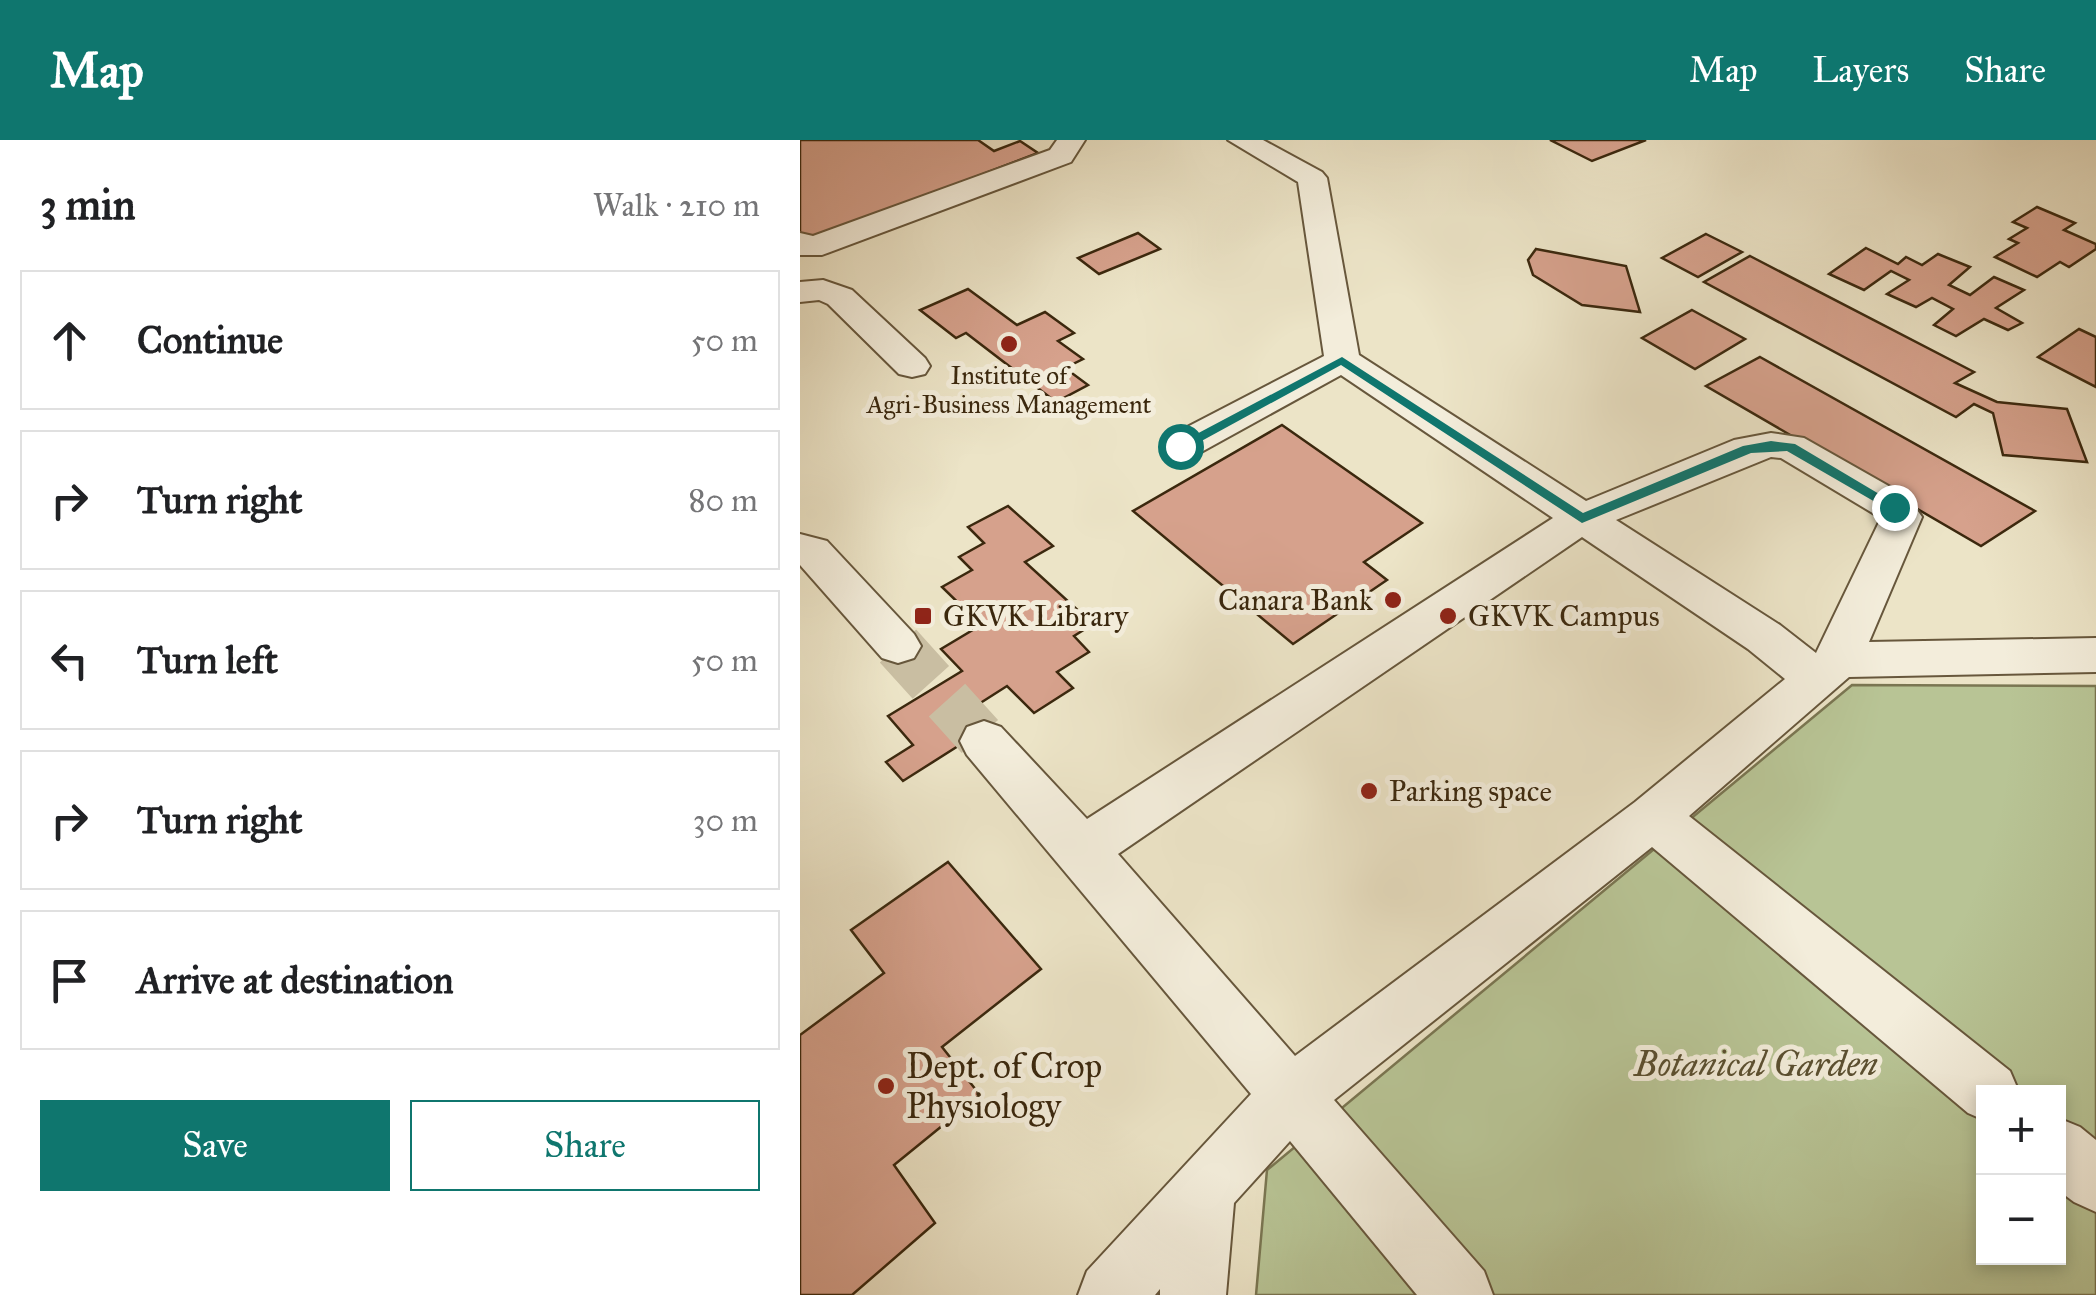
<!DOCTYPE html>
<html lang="en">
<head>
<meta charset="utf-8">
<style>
	body { margin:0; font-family:"IM FELL Great Primer",serif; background:#f2f2f2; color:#202124 }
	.controls { position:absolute; right:30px; bottom:30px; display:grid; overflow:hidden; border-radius:0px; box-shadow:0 5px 15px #0003 }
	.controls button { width:90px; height:90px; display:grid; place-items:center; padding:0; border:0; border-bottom:2px solid #e0e0e0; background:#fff; color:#202124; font:50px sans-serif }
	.stop { position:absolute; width:30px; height:30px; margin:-22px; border:8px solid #0f766e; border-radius:50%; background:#fff }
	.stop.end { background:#0f766e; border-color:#fff; box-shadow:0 2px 10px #0008 }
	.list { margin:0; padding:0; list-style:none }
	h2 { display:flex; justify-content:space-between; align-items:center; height:130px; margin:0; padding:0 40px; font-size:42px }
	h2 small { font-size:32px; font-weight:400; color:#757577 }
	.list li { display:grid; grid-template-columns:65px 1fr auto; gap:30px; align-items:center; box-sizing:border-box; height:140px; margin:0 20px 20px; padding:0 20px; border:2px solid #e0e0e0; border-radius:0px }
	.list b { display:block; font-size:38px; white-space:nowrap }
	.list em { font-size:32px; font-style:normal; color:#757577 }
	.actions { display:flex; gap:20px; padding:30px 40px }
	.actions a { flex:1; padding:22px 0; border:2px solid #0f766e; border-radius:0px; text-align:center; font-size:35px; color:#0f766e }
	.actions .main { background:#0f766e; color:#fff }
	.icon { flex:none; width:55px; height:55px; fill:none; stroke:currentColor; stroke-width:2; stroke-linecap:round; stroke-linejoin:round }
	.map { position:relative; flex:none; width:1296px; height:1155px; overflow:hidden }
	header { display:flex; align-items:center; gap:60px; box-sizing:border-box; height:140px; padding:0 50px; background:#0f766e; color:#fff }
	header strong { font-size:48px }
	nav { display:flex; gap:55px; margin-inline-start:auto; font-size:35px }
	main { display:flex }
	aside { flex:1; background:#fff }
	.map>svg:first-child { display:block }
	.green { fill:#b8c495; stroke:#7a7652; stroke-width:2.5; fill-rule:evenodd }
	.building { fill:#d6a18c; stroke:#3b280e; stroke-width:2.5 }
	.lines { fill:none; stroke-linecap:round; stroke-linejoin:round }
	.minor-tunnel { stroke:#c9bea2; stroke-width:49; stroke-dasharray:49 24; stroke-linecap:butt }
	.minor-casing { stroke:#67573c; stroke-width:4 }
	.minor { fill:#f3eddb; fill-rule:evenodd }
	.route { fill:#0f766e }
	.poi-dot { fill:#8f2418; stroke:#f3eddb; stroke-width:4 }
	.labels { text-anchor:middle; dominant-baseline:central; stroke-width:10; stroke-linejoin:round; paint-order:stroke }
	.far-poi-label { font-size:25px; fill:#3b280e; stroke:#f3eddb }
	.poi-label { font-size:30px; fill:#3b280e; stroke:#f3eddb; text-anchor:start }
	.near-park-label { font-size:35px; font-style:italic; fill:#5a4f30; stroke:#f3eddb }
	.near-poi-label { font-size:35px; fill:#3b280e; stroke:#f3eddb; text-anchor:start }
</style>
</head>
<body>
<header>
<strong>Map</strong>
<nav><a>Map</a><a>Layers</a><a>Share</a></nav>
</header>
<main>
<aside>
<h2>3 min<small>Walk · 210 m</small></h2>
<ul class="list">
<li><svg class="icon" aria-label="ahead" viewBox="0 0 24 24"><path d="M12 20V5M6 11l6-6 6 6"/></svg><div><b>Continue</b></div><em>50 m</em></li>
<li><svg class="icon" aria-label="right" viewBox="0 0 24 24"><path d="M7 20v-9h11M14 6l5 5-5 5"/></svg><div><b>Turn right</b></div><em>80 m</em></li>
<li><svg class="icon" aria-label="left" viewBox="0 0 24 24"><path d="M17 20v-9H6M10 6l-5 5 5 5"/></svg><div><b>Turn left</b></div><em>50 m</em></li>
<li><svg class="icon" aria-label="right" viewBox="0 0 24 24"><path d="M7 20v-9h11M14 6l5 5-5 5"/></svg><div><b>Turn right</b></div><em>30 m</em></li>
<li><svg class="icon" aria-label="arrive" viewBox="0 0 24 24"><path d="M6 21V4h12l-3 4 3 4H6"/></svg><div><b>Arrive at destination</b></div></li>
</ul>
<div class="actions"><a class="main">Save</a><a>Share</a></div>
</aside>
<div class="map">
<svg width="1296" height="1155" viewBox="0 0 1296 1155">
	<rect width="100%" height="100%" fill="#ece4c7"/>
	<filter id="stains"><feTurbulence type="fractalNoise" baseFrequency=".002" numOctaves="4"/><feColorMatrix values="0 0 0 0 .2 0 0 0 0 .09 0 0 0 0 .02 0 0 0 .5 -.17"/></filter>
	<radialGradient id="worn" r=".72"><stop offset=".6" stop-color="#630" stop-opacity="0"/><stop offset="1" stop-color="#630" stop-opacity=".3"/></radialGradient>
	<path class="green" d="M1052,545L1296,546V1155H456L467,1030ZM1184,952H1258V1118H1184Z"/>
	<g class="building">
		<polygon points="0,0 178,0 194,11 220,1 238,13 6,102 0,97"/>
		<polygon points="750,0 846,0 792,21"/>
		<polygon points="1237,67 1275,83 1264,90 1296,104 1296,109 1269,127 1260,122 1237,137 1195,117 1218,103 1209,99 1227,88 1213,82"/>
		<polygon points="338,93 360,109 299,134 278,118"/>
		<polygon points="906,94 942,112 898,137 862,118"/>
		<polygon points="1066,108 1098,124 1106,117 1122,125 1138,114 1170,127 1149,145 1170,155 1194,137 1224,150 1196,168 1222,183 1208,190 1184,179 1156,196 1134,185 1153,169 1132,158 1116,167 1087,154 1109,140 1091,131 1064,150 1029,134"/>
		<polygon points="736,109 826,126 840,172 782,165 733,135 728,120"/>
		<polygon points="950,116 1174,232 1155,243 1197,262 1267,269 1287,322 1203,315 1193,273 1174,264 1156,277 904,142"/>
		<polygon points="168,149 217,185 245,172 274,193 258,201 283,219 265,228 288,245 256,262 166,193 156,198 120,170"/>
		<polygon points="892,170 945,199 895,229 842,198"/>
		<polygon points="1279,189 1296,197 1296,247 1238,217"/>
		<polygon points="960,217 1235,371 1181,406 906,246"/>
		<polygon points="482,285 622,383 564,422 587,440 493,504 333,371"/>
		<polygon points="208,366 253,406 225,422 293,484 274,496 289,512 257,532 273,548 234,573 207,546 160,576 177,594 103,641 86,622 113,605 88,576 162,531 141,509 181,485 142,447 172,430 159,417 184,403 168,387"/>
		<polygon points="148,722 241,829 142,907 180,955 94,1025 135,1083 52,1155 0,1155 0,895 84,833 51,790"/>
	</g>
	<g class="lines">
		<polyline class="minor-tunnel" points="98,506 184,601"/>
		<g class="minor-casing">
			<g id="minor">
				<polygon points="257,0 285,0 271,22 22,115 0,115 0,93 13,96 250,10"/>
				<path d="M428,0H463L522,32L527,38L559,215L786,361L934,300L971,293L1004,298L1108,357L1122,377L1069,502L1296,498V532L1049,537L889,676L1210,931L1219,952H1184V980L1168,973L852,707L534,960L684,1131L693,1155H617L490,1001L434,1063L426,1155H360V1149L355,1155H278L287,1131L451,954L167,615L160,601L167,587L184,581L201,587L287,679L753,378L541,235L394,316L380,319L366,316L361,307L366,298L524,216L498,42ZM971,317L981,318L1081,378L1016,513L980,485L816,380ZM782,397L948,509L985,539L835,662L495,916L318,714Z"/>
				<polygon points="23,140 52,150 125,218 130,226 125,234 112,237 99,234 28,164 19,160 0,162 0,142"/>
				<polygon points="0,394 27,401 114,494 121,506 114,518 98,523 82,518 0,425"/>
				<polygon points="1258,978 1280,987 1296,1000 1296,1072 1274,1062 1258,1050"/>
			</g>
		</g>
		<use href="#minor" class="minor"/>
	</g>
	<polygon class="route" points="542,217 783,373 943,306 971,301 995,304 1101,367 1089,370 987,311 951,313 782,383 541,225 385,310 374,306"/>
	<g class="poi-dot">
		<circle cx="209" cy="204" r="10"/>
		<circle cx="593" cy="460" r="10"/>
		<rect x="113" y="466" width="20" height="20" rx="5"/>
		<circle cx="648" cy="476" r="10"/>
		<circle cx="569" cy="651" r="10"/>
		<circle cx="86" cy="946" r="10"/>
	</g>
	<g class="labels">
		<g class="far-poi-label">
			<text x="209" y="235">Institute of<tspan x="209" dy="29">Agri-Business Management</tspan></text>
		</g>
		<g class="poi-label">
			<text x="573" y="460" text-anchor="end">Canara Bank</text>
			<text x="143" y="476">GKVK Library</text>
			<text x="668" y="476">GKVK Campus</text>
			<text x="589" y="651">Parking space</text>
		</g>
		<g class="near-park-label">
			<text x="956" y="924">Botanical Garden</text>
		</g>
		<g class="near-poi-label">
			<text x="106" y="926">Dept. of Crop<tspan x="106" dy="40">Physiology</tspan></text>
		</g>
	</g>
	<rect width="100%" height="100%" filter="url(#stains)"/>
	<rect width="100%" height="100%" fill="url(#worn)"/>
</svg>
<div class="controls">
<button>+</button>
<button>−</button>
</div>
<div class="stop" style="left:380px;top:306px"></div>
<div class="stop end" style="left:1094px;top:367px"></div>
</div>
</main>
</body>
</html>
